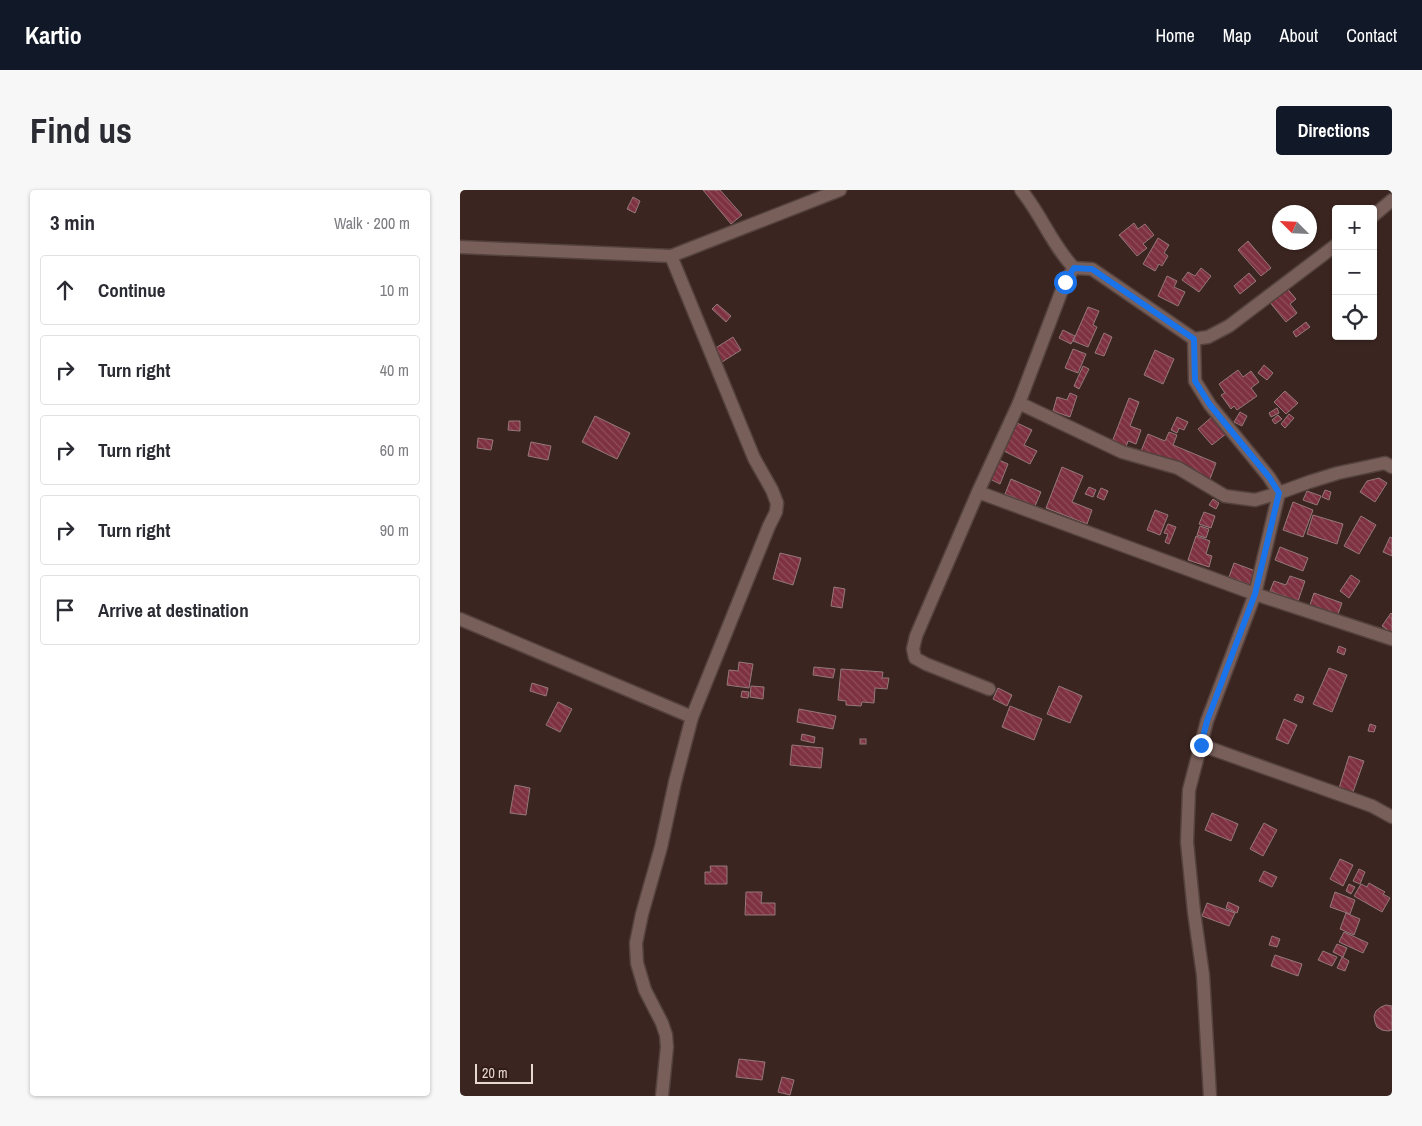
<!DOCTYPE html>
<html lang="en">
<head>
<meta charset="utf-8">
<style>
	body { margin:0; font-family:"Archivo Narrow",sans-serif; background:#f7f7f7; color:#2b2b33 }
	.controls { position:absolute; right:15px; top:15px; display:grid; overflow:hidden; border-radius:5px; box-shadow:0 1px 4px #0004 }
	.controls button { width:45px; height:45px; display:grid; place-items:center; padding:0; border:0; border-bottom:1px solid #e1e1e2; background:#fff; color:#2b2b33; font:25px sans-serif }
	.compass { position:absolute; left:812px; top:15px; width:45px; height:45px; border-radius:50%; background:#fff; box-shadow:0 1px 4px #0004; rotate:294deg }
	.scale { position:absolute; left:15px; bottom:12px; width:58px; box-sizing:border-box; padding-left:5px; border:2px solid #e6d7d3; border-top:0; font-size:14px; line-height:18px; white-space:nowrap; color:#e6d7d3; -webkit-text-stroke:4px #311b16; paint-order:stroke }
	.stop { position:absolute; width:15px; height:15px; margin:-11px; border:4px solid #1a73e8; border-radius:50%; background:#fff }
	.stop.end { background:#1a73e8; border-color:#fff; box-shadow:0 1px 5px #0008 }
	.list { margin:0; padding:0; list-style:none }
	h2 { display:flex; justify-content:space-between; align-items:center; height:65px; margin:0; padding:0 20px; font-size:21px }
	h2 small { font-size:16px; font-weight:400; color:#7c7c81 }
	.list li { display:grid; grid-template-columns:32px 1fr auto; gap:15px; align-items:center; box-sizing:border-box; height:70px; margin:0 10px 10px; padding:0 10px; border:1px solid #e1e1e2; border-radius:5px }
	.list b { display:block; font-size:19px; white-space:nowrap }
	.list em { font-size:16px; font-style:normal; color:#7c7c81 }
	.icon { flex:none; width:28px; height:28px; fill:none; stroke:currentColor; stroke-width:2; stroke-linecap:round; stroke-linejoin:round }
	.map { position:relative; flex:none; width:932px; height:906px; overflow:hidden; border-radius:5px }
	header { display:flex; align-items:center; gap:30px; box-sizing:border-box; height:70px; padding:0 25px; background:#111827; color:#fff }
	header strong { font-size:24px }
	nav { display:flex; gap:28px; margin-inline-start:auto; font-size:18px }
	.intro { display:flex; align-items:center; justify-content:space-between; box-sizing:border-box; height:120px; padding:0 30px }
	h1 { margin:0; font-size:35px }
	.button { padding:12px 22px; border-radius:5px; background:#111827; color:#fff; font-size:18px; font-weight:700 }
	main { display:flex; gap:30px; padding:0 30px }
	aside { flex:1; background:#fff; border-radius:5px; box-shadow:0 1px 4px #0004 }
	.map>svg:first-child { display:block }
	.building { fill:url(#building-back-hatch); stroke:#94787b }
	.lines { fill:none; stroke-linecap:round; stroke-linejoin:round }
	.minor-casing { stroke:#54423e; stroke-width:15 }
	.minor { stroke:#795f59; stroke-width:12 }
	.route { stroke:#1a73e8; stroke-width:6 }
</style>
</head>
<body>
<header>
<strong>Kartio</strong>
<nav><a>Home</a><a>Map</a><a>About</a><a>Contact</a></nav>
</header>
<div class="intro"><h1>Find us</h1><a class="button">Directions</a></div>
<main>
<aside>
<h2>3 min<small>Walk · 200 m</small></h2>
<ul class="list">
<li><svg class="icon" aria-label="ahead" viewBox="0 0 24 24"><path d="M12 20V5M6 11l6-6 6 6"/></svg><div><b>Continue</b></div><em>10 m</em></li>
<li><svg class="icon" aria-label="right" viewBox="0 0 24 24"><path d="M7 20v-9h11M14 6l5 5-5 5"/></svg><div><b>Turn right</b></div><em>40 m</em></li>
<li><svg class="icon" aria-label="right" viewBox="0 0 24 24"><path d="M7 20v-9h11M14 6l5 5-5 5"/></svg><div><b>Turn right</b></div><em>60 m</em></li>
<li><svg class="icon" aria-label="right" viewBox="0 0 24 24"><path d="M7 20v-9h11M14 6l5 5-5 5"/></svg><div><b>Turn right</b></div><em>90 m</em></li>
<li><svg class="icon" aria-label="arrive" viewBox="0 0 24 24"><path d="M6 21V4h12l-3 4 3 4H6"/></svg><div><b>Arrive at destination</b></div></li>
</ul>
</aside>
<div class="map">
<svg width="932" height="906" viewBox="0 0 932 906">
	<defs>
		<pattern id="building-back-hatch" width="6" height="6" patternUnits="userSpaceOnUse" patternTransform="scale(1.25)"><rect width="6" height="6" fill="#7e3141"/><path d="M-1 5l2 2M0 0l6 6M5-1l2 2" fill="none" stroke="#904e5c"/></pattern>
	</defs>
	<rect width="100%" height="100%" fill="#3b2520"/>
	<g class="building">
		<polygon points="243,0 260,0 282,25 271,34"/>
		<polygon points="173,7 180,11 175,23 167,19"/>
		<polygon points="674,33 678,39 685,34 694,45 683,54 687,58 677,66 659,45"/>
		<polygon points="698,48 709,55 704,63 708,66 702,76 699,74 695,81 683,74"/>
		<polygon points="788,51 811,78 801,86 778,60"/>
		<polygon points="741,78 751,86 739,102 722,90 728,82 735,86"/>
		<polygon points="789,83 796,91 780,104 774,96"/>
		<polygon points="707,86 717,91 714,97 725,102 718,116 698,106"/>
		<polygon points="825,96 836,109 830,114 837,123 826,132 808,110"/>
		<polygon points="257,114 271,126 266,132 252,119"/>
		<polygon points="628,117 639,121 633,135 637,137 628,157 613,151"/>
		<polygon points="846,132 850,137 836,147 833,142"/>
		<polygon points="603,140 615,146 611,154 599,148"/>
		<polygon points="644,143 652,147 644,166 635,163"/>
		<polygon points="273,147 281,160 262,172 254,159"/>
		<polygon points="613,159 626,164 618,183 605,178"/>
		<polygon points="695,160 714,169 703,194 684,185"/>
		<polygon points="804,175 813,183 807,190 798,183"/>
		<polygon points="623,176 629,179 619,199 614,196"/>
		<polygon points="778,180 783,187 791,181 799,192 791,198 797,206 777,220 774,216 771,219 761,205 765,203 759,194"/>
		<polygon points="825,201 838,213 826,224 814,212"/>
		<polygon points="610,203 617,206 610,227 593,221 597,207 607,210"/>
		<polygon points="669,208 679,212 670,236 681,240 676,254 668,251 666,257 652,252"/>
		<polygon points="817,218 819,223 811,227 809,223"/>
		<polygon points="780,222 787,226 782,236 774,232"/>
		<polygon points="829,224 834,228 825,238 821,234"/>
		<polygon points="818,225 822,229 815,234 812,230"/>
		<polygon points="135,226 170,243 157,269 122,252"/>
		<polygon points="753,226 767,243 752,255 738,239"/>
		<polygon points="717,227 728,232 724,240 719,238 717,243 711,240"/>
		<polygon points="49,231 60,231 60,241 48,240"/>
		<polygon points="557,233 572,240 564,255 577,261 570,274 544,261"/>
		<polygon points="709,242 717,245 713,255 756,273 750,289 681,261 688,244 705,251"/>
		<polygon points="18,248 33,250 31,260 17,258"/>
		<polygon points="71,252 91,256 88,270 68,266"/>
		<polygon points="539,270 548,274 540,294 530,289"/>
		<polygon points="602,277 623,286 612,312 632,320 627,334 586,318"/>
		<polygon points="919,288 927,293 915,312 900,302 907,291"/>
		<polygon points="551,289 581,302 575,316 545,304"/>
		<polygon points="629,297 636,300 633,307 625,304"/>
		<polygon points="641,298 648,301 644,310 637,307"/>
		<polygon points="865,300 871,302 869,310 862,307"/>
		<polygon points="847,301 861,306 857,315 843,310"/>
		<polygon points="753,309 759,313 756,319 749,315"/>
		<polygon points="833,312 853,320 843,347 823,340"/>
		<polygon points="695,320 708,325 700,345 687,340"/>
		<polygon points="744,322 755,326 751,338 739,334"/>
		<polygon points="853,325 883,334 877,354 847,344"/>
		<polygon points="901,326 916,335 899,364 884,356"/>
		<polygon points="708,334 716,337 709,354 705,352 708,344 704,343"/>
		<polygon points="740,336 749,339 746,348 737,345"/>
		<polygon points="736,346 750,351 746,364 752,366 749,377 728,370"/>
		<polygon points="930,347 932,348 932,366 923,362"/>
		<polygon points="820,357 848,368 843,381 815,370"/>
		<polygon points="320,363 341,368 333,395 313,389"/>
		<polygon points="774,373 798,382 793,396 769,387"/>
		<polygon points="891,385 900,391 889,408 880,401"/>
		<polygon points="830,386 845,391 838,411 810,401 814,391 826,395"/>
		<polygon points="374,397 385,399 382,418 371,416"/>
		<polygon points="854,403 882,413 878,424 850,415"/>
		<polygon points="931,423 932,424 932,443 922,436"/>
		<polygon points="879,456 886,459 884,465 877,462"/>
		<polygon points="279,472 293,474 289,498 267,495 269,480 278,481"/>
		<polygon points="354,477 375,479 373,488 353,485"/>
		<polygon points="869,478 887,485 872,522 853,514"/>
		<polygon points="381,479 423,482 422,488 429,488 427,499 415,498 414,513 402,512 401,516 386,515 386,511 378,510"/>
		<polygon points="72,493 88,498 86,506 70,501"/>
		<polygon points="291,496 304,497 303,509 290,507"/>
		<polygon points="599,496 622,506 610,533 587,524"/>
		<polygon points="538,498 552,505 547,516 533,509"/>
		<polygon points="282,501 289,502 288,508 281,507"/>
		<polygon points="837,504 844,507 842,513 834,510"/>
		<polygon points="98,512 112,519 100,542 86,535"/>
		<polygon points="550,516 582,529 574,550 542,537"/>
		<polygon points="339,519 376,526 373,539 337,532"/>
		<polygon points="824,529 837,535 828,554 816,549"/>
		<polygon points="910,534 916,536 914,542 908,541"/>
		<polygon points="342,544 355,547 354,553 341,550"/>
		<rect x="400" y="549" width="6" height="5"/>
		<polygon points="332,555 363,558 361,578 330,575"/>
		<polygon points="889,566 904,571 893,602 879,598"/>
		<polygon points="55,595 70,598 66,625 50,623"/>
		<polygon points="752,623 778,634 771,651 745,640"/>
		<polygon points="804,633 817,640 803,666 790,659"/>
		<polygon points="880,669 893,675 883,696 870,689"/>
		<polygon points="250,676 267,676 267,694 245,694 245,682 251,682"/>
		<polygon points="899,679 905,682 900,694 893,691"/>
		<polygon points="804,681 817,687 812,697 799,691"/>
		<polygon points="909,693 925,702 923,704 930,708 922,722 894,706 901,694 907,697"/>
		<polygon points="889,694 895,697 891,704 886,701"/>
		<polygon points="286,702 302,702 301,713 315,713 315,725 285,725"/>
		<polygon points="875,702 895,710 890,724 870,717"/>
		<polygon points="768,712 779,717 777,723 766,718"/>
		<polygon points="747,713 775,723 769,736 742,726"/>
		<polygon points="886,723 900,729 894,745 880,739"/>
		<polygon points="884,742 908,753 903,763 879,752"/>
		<polygon points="812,746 820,749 817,757 809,755"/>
		<polygon points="877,754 887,758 883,767 873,762"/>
		<polygon points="863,761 877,767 872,776 858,770"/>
		<polygon points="815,765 842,774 838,786 811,776"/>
		<polygon points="882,767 889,771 885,781 877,778"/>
		<polygon points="926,815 932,816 932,840 928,841 922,840 917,837 915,832 914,826 916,821 921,817"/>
		<polygon points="279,869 305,872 302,890 276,887"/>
		<polygon points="322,887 334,890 330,905 318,902"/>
	</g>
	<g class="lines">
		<g class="minor-casing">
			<g id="minor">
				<path d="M561,0C581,24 592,55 614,78"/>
				<polyline points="913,26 932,10"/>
				<polyline points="0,57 211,66 380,0"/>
				<polyline points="559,213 662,262 718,278 765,306 795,310 819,303 809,287 750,215 735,191 734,149"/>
				<polyline points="518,302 795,404 932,449"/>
				<polyline points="0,429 232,527"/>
				<polyline points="529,499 466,474 455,468 453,459 456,446 518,302 559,213 605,92 614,78 632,79 734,149 748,147 769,136 876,55"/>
				<polyline points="741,555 912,616 932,627"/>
				<polyline points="202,906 207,857 206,845 202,833 185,800 177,773 176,753 182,724 201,657 215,592 232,527 309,336 316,322 317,313 312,300 294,268 211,66"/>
				<polyline points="750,906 743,785 734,722 727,652 729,600 747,531 795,404 819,303 849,292 878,283 925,273 932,277"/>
			</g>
		</g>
		<use href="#minor" class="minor"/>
	</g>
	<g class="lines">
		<polyline class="route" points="605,92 614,78 632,79 734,149 735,191 750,215 809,287 819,303 795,404 747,531 741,555"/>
	</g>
</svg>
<div class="controls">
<button>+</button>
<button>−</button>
<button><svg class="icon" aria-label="locate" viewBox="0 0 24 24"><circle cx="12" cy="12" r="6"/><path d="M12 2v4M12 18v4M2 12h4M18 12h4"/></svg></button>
</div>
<svg class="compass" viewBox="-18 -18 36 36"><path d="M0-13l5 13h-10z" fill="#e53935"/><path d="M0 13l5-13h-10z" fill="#7c7c81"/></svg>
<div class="scale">20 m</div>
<div class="stop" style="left:605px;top:92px"></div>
<div class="stop end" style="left:741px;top:555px"></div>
</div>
</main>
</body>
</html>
